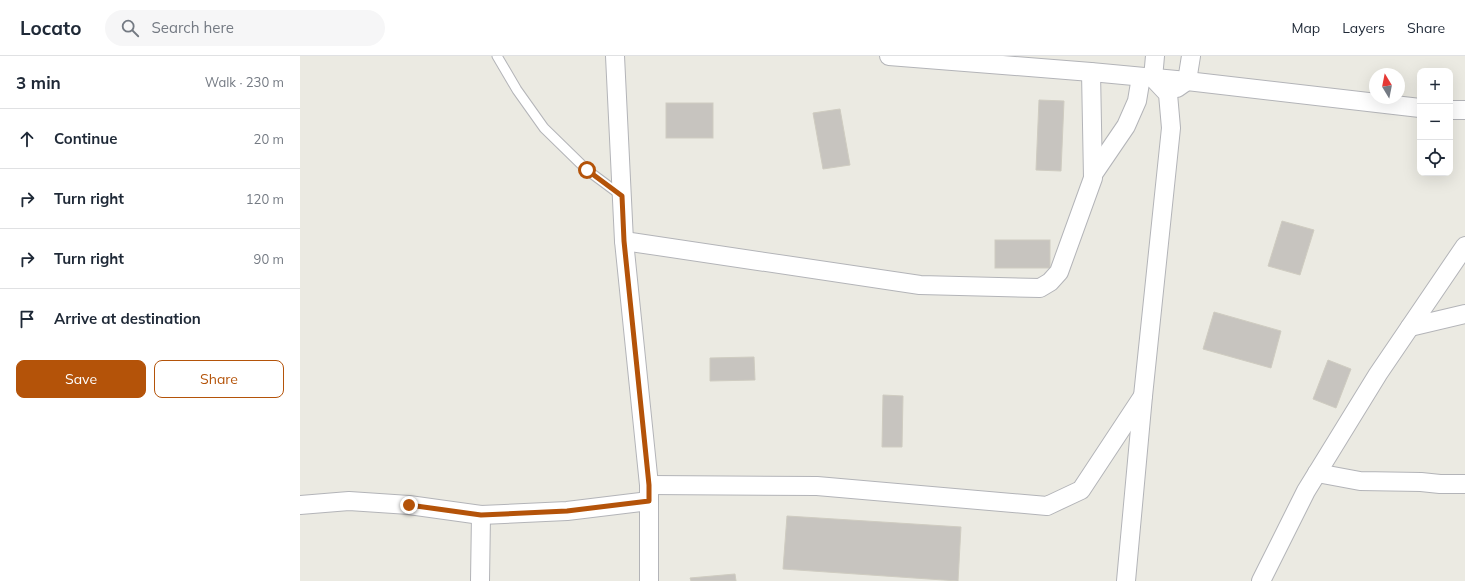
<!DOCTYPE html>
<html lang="en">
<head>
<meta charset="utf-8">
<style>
	body { margin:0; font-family:Mulish,sans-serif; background:#f6f6f7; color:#1f2937 }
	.controls { position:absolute; right:12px; top:12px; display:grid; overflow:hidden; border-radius:8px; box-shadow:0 4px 16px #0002 }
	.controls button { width:36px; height:36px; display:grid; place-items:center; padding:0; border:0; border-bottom:1px solid #e0e1e3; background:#fff; color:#1f2937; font:20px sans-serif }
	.compass { position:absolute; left:1069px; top:12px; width:36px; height:36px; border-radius:50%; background:#fff; box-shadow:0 4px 16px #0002; rotate:350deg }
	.stop { position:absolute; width:12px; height:12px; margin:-9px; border:3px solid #b45309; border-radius:50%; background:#fff }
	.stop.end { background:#b45309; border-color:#fff; box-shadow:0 1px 4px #0008 }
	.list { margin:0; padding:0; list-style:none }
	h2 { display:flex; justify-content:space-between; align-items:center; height:52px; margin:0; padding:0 16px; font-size:17px }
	h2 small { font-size:13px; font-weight:400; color:#747a83 }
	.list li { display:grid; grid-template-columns:26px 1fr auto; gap:12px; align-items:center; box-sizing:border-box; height:60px; padding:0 16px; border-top:1px solid #e0e1e3 }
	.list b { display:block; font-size:15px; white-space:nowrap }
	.list em { font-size:13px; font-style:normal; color:#747a83 }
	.actions { display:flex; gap:8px; padding:12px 16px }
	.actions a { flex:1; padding:9px 0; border:1px solid #b45309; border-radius:8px; text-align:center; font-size:14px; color:#b45309 }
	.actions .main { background:#b45309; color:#fff }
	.icon { flex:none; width:22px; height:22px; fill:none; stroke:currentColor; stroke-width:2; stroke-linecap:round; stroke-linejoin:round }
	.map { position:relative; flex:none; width:1165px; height:525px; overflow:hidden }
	header { display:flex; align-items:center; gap:24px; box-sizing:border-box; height:56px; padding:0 20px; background:#fff; border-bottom:1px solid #e0e1e3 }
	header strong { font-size:19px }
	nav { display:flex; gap:22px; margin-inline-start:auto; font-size:14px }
	.search { width:280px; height:36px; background:#f6f6f7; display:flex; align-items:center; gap:10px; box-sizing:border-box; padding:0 14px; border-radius:22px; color:#747a83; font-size:15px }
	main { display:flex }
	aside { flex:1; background:#fff }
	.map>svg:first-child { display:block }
	.building { fill:#c7c4bf; stroke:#cfccc1 }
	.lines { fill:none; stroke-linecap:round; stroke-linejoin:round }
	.service-casing { stroke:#b3b4b8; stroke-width:11 }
	.minor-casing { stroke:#b3b4b8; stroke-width:20 }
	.service { stroke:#fff; stroke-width:9 }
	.minor { stroke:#fff; stroke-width:18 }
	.route { stroke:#b45309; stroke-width:5 }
</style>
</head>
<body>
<header>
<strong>Locato</strong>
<div class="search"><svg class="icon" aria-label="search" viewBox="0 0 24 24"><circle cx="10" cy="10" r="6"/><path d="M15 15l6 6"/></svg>Search here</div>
<nav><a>Map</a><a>Layers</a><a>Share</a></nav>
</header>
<main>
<aside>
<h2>3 min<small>Walk · 230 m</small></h2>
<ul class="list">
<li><svg class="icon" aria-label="ahead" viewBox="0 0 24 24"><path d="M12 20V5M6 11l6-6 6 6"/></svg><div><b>Continue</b></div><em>20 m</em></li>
<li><svg class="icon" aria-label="right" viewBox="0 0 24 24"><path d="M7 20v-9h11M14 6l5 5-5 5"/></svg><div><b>Turn right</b></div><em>120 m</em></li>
<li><svg class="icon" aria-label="right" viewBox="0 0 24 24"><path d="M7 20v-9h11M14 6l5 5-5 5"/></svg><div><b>Turn right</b></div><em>90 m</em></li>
<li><svg class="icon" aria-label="arrive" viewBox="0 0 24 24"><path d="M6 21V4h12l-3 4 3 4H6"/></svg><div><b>Arrive at destination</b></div></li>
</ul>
<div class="actions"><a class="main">Save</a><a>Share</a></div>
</aside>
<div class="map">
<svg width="1165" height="525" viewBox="0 0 1165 525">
	<rect width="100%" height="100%" fill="#ebeae2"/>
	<g class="building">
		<polygon points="739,44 764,45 761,115 736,114"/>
		<rect x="366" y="47" width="47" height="35"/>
		<polygon points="540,53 550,109 523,113 513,57"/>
		<polygon points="982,165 1014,174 1000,219 968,210"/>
		<rect x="695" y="184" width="55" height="28"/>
		<polygon points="914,256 981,275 971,312 903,293"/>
		<polygon points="454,301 455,324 410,325 410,302"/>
		<polygon points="1028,304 1051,313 1036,352 1013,343"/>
		<polygon points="583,339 603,340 602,391 582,391"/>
		<polygon points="487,460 661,471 658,525 483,513"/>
		<polygon points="435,518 436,525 391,525 390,522"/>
	</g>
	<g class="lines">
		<g class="service-casing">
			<polyline id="service" points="197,0 217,34 244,72 287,114 322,140"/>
		</g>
		<g class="minor-casing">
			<g id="minor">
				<polyline points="315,0 324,185 349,429 349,525"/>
				<polyline points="589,0 791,16 887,25 1120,52"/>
				<polyline points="877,32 887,25 891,0"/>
				<polyline points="1150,54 1165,54"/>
				<polyline points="794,117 826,70 837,45 841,21"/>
				<polyline points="324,185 620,229 740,232 750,226 759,216 793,122 791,16"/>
				<polyline points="1110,271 1165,258"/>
				<polyline points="1017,417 1060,425 1121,426 1140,428 1165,428"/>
				<polyline points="349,429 517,430 747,450 781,434 843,340"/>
				<polyline points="0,449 49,445 109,449 181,459 267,455 349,445"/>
				<polyline points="180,525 181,459"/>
				<polyline points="826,525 843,340 871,72 868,38 853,22 855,0"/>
				<polyline points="961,525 1006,435 1078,318 1165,190"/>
			</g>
		</g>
		<use href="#service" class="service"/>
		<use href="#minor" class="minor"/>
	</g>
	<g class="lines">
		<polyline class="route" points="109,449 181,459 267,455 349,445 349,429 324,185 322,140 287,114"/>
	</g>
</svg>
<div class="controls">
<button>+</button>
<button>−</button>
<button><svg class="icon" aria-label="locate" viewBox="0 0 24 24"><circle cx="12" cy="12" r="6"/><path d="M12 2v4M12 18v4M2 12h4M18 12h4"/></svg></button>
</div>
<svg class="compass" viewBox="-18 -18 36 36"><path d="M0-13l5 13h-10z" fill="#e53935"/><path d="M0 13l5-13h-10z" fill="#747a83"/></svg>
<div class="stop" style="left:287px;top:114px"></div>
<div class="stop end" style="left:109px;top:449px"></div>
</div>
</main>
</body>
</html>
